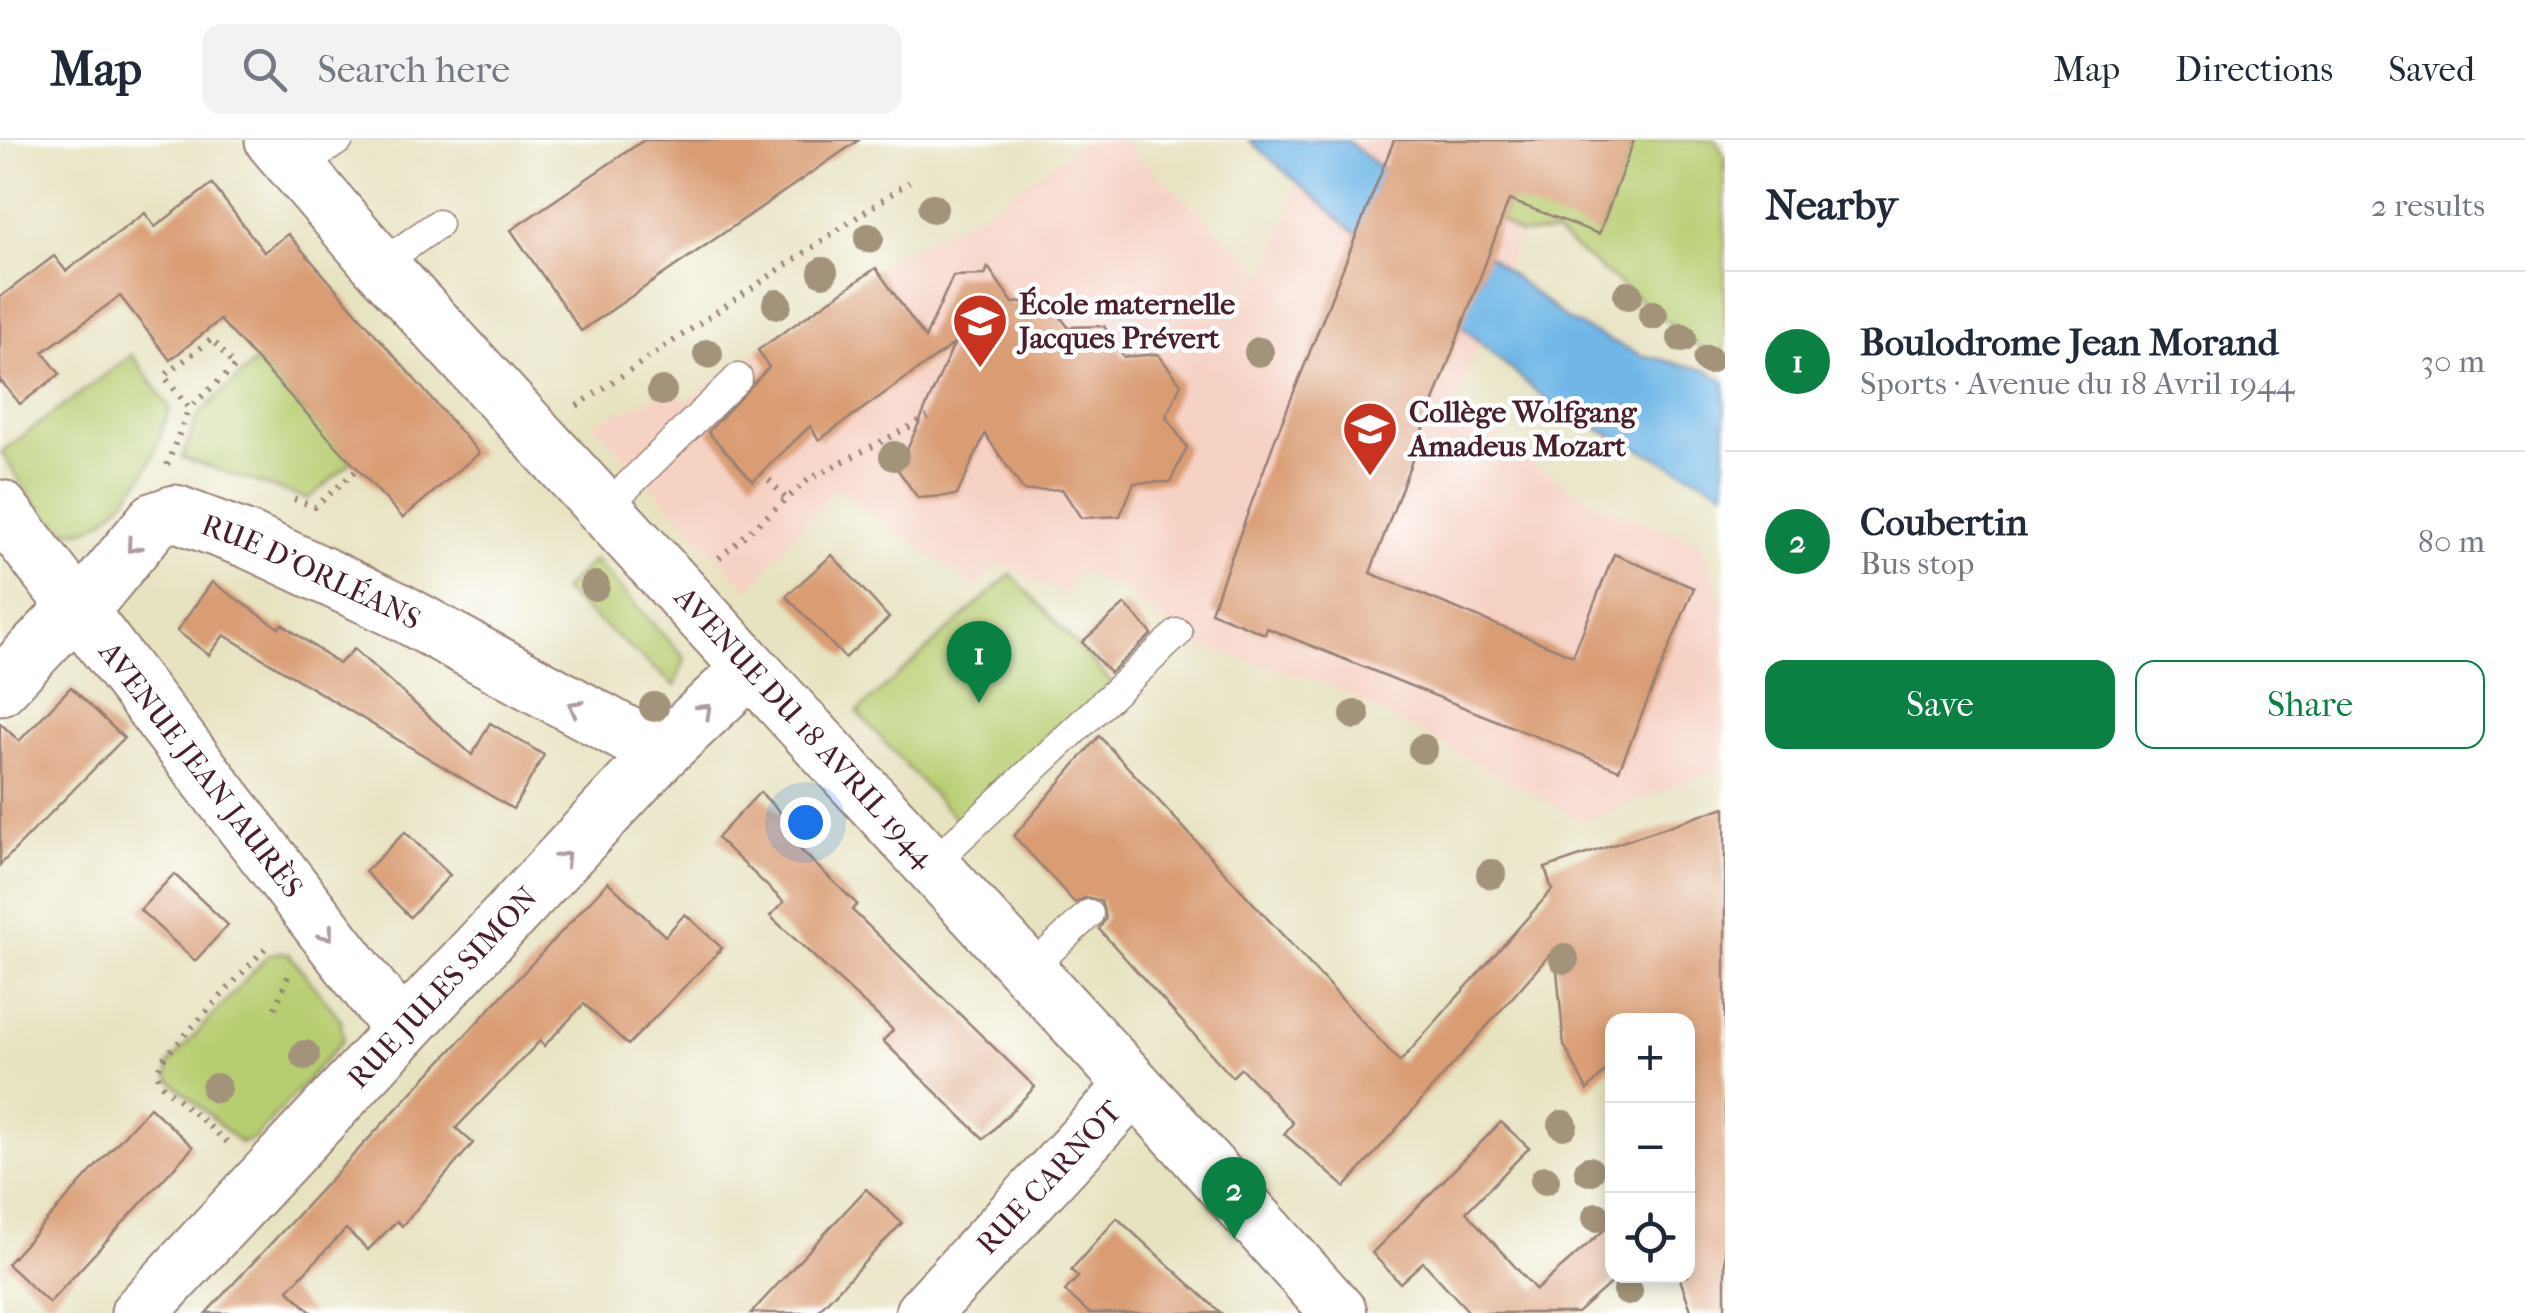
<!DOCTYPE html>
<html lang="en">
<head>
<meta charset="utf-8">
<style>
	body { margin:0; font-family:"IM FELL French Canon",serif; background:#f2f2f3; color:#1f2937 }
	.controls { position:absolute; right:30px; bottom:30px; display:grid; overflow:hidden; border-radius:20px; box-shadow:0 5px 15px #0003 }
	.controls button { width:90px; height:90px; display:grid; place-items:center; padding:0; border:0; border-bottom:2px solid #e0e1e3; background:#fff; color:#1f2937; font:50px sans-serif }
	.you { position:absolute; left:805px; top:682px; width:35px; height:35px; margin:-25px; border:8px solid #fff; border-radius:50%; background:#1a73e8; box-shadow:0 0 0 15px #1a73e833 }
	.badge { display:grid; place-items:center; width:65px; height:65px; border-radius:50%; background:#0b8043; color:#fff; font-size:32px; font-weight:700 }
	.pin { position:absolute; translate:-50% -82px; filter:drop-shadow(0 2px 5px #0008) }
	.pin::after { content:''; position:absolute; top:52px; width:35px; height:30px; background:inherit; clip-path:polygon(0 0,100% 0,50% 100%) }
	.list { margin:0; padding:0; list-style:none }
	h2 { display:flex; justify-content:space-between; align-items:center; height:130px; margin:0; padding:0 40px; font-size:42px }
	h2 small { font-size:32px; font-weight:400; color:#747a83 }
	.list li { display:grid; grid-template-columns:65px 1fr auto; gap:30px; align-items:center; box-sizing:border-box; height:180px; padding:0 40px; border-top:2px solid #e0e1e3 }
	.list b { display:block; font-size:38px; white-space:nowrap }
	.list p { margin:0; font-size:32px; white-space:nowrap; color:#747a83 }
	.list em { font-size:32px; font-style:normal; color:#747a83 }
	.actions { display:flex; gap:20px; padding:30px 40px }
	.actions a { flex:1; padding:22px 0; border:2px solid #0b8043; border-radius:20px; text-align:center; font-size:35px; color:#0b8043 }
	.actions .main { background:#0b8043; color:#fff }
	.icon { flex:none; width:55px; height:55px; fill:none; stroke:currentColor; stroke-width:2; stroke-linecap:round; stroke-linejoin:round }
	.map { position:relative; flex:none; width:1725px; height:1173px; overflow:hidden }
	header { display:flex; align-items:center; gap:60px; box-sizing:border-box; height:140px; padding:0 50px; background:#fff; border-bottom:2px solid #e0e1e3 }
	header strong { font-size:48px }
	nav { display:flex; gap:55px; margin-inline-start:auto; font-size:35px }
	.search { width:700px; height:90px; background:#f2f2f3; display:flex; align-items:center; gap:25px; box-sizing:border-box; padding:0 35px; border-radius:20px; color:#747a83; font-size:38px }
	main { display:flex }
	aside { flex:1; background:#fff }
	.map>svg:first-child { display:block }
	.built { fill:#f6d2c5 }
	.green { fill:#b7cd71; stroke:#80764e; stroke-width:2.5 }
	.water { fill:#6fb7e7; stroke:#5c6b89; stroke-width:2.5 }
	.building { fill:#d99c73 }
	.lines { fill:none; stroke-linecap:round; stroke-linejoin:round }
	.lane-casing { stroke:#988076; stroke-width:31 }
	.street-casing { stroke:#988076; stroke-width:59 }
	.secondary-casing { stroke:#988076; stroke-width:59 }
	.path { stroke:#988076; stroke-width:6; stroke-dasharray:2.5 8; stroke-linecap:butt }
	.lane { stroke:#fff; stroke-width:28 }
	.street { stroke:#fff; stroke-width:55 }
	.secondary { stroke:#fff; stroke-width:55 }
	.tree { fill:#a3937a }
	.oneway { stroke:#ae9aa0 }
	.labels { text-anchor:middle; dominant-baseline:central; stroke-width:9; stroke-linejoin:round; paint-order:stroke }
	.poi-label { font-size:30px; font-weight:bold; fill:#4a1f2b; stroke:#fff; text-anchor:start }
	.street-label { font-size:30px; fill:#4a1f2b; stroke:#fff }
</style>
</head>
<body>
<header>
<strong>Map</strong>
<div class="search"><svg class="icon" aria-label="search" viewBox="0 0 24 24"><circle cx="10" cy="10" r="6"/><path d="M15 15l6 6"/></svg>Search here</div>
<nav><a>Map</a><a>Directions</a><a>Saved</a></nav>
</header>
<main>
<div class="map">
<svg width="1725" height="1173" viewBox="0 0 1725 1173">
	<rect width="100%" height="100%" fill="#fff"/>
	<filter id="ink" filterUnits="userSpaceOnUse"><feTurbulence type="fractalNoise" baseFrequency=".01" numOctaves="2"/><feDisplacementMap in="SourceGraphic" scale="20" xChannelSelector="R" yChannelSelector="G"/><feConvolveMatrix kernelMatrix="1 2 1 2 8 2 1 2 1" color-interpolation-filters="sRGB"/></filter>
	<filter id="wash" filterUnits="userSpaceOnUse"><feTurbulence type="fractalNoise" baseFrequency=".0048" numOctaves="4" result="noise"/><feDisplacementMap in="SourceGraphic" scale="40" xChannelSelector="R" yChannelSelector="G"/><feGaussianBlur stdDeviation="2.25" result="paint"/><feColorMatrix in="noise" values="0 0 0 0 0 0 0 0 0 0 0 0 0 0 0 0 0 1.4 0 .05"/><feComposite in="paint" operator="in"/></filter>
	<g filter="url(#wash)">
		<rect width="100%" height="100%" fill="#e7e2c0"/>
		<polygon class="built" points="1086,0 1120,0 1267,135 1312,0 1715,0 1725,16 1725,227 1555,93 1519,94 1454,271 1590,361 1701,403 1725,470 1725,627 1583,681 1328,544 1192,504 1123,450 1077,431 1065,455 996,422 977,448 834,346 749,450 593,283 675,250 686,261 893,116 984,71"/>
		<g class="green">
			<polygon points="1634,0 1715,0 1725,16 1725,227 1555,93 1519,94 1501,81 1518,35 1599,94"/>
			<path d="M132,215L170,268C163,287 157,309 148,327C136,349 95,402 67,389C38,377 19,337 1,312Z"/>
			<polygon points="257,220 352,322 308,359 182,318 198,275"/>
			<polygon points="594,420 685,518 675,546 562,451"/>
			<polygon points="1011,434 1113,544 961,685 857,572"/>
			<polygon points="280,812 289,814 341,880 343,900 254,999 240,1003 169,939 168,925 268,815"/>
		</g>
		<polygon class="water" points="1249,0 1346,0 1567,180 1641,215 1706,230 1725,241 1725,351 1554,267"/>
		<g id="blocks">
			<g class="building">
				<polygon points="644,0 859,0 581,191 511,90"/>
				<polygon points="1394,0 1634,0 1599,94 1509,60 1370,433 1573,516 1614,414 1694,448 1619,630 1267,488 1265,494 1211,472 1276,297"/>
				<polygon points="212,44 264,112 288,94 479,313 403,378 220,180 170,220 120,156 43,212 60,234 20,264 2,242 0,243 0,157 54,116 66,131 145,73 155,87"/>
				<polygon points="988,127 1013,163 1048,160 1068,187 1104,186 1124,217 1158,214 1181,244 1166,277 1187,307 1170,342 1134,343 1120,376 1081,378 1062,349 1024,351 985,294 957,355 918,358 898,330 954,204 819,300 810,286 753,341 708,292 769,227 758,210 876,128 925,198 953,136 985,135"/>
				<polygon points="832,415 889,478 845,518 786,456"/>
				<polygon points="212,442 279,488 282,484 339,524 354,509 472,615 490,583 544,615 513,669 224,495 209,515 177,491"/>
				<polygon points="1125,464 1152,494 1110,533 1082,502"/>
				<polygon points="71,547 124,598 0,725 0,583 19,601"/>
				<polygon points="1099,596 1400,922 1552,750 1545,728 1725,667 1725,1173 1692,1173 1679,1136 1688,1136 1688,880 1612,880 1612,924 1587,950 1564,905 1555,809 1345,1047 1284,994 1293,983 1241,928 1232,937 1099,789 1106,778 1101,761 1086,757 1075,763 1014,696"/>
				<polygon points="760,652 798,690 789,699 857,764 852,770 1035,947 984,999 883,901 893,890 770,776 784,762 717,698"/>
				<polygon points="405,692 450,735 410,777 365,732"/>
				<polygon points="174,734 228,785 195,821 140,770"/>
				<polygon points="608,742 665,796 685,774 722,808 628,905 584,864 544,906 540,901 456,988 473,1003 402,1086 397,1081 368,1110 346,1089 288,1150 312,1173 206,1173"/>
				<polygon points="150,967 193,1007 49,1163 7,1124"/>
				<polygon points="1501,982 1529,1008 1466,1072 1536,1150 1612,1083 1612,1142 1577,1173 1470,1173 1423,1122 1400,1143 1372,1113"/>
				<polygon points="866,1049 902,1083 816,1173 751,1173"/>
				<polygon points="1117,1078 1221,1173 1089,1173 1065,1151 1078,1137 1071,1130"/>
			</g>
		</g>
	</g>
	<g filter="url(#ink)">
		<use href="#blocks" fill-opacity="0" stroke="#988076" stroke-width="2.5"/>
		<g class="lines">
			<g class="lane-casing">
				<g id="lane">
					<polyline points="296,29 339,0"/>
					<polyline points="380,125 438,84"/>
					<polyline points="603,370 738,238"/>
					<polyline points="930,726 1178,493"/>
					<polyline points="1028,831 1089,774"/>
				</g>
			</g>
			<g class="street-casing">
				<g id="street">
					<path id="s1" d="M0,368L402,891"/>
					<path id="s2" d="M0,547L76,467L94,454L155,380L175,373L250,401L397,470L661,613"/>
					<path id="s3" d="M139,1173L661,613L750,529"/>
					<path id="s4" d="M923,1173L1134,946"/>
				</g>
			</g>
			<g class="secondary-casing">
				<g id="secondary">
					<path id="s5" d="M273,0L380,125L1184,1000L1339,1173"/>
				</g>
			</g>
			<g class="path">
				<polyline points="577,266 909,42"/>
				<polyline points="167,325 189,268 164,236 212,199 235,227 189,268"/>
				<polyline points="762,332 786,359"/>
				<polyline points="294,359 315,367 358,329"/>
				<polyline points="719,418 808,340 928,277"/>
				<polyline points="275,868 290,832"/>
				<polyline points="227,1002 162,945 157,933 162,920 269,804"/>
			</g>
			<use href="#lane" class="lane"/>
			<use href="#street" class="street"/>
			<use href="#secondary" class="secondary"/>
		</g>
		<g class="tree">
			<circle cx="933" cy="68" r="15"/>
			<circle cx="869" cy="98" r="15"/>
			<circle cx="823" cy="132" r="15"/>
			<circle cx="1628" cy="155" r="15"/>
			<circle cx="777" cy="164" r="15"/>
			<circle cx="1653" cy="175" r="15"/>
			<circle cx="1682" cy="198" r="15"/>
			<circle cx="1259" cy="212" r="15"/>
			<circle cx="708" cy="214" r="15"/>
			<circle cx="1708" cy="220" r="15"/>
			<circle cx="662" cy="251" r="15"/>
			<circle cx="894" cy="316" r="15"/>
			<circle cx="595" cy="446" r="15"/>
			<circle cx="654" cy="567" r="15"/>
			<circle cx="1355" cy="575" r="15"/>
			<circle cx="1423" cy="609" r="15"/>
			<circle cx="1491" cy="734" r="15"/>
			<circle cx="1564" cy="819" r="15"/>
			<circle cx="305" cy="915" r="15"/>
			<circle cx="216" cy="948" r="15"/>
			<circle cx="1563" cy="985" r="15"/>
			<circle cx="1589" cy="1031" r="15"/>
			<circle cx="1545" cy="1040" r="15"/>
			<circle cx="1597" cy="1077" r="15"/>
			<circle cx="1628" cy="1151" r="15"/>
		</g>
		<defs><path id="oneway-chevron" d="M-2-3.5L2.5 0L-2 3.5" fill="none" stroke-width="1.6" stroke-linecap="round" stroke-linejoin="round" transform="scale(2.5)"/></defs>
		<g class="oneway">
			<use href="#oneway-chevron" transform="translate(133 406) rotate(130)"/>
			<use href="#oneway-chevron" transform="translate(575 567) rotate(-151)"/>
			<use href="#oneway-chevron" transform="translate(705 570) rotate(-44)"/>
			<use href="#oneway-chevron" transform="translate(564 718) rotate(-47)"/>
			<use href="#oneway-chevron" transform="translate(327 794) rotate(52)"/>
		</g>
	</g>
	<defs>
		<g id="school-pin" transform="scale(2.875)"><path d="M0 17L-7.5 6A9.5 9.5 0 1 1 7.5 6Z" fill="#c8321e" stroke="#fff"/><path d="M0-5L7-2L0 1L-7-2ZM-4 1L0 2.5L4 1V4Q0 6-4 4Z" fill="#fff"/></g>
	</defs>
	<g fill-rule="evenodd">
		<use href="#school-pin" x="980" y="181"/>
		<use href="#school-pin" x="1370" y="289"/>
	</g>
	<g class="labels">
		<g class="poi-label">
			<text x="1019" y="164">École maternelle<tspan x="1019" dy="34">Jacques Prévert</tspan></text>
			<text x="1409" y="272">Collège Wolfgang<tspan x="1409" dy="34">Amadeus Mozart</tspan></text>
		</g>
		<g class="street-label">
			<text stroke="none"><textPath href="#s2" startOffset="398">RUE D'ORLÉANS</textPath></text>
			<text stroke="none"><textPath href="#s5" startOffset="792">AVENUE DU 18 AVRIL 1944</textPath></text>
			<text stroke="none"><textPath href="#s1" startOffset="330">AVENUE JEAN JAURÈS</textPath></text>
			<text stroke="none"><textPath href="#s3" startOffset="445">RUE JULES SIMON</textPath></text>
			<text stroke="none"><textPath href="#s4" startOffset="185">RUE CARNOT</textPath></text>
		</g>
	</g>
</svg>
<div class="controls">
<button>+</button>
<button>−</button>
<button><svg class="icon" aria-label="locate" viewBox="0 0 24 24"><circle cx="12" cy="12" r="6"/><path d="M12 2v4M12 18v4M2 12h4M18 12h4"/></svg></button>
</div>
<div class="you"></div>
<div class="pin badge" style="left:979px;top:563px">1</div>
<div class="pin badge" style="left:1234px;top:1099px">2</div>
</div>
<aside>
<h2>Nearby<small>2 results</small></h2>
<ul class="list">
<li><span class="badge">1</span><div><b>Boulodrome Jean Morand</b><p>Sports · Avenue du 18 Avril 1944</p></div><em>30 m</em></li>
<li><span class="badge">2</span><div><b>Coubertin</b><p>Bus stop</p></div><em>80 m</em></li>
</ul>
<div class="actions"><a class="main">Save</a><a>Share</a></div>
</aside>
</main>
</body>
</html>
